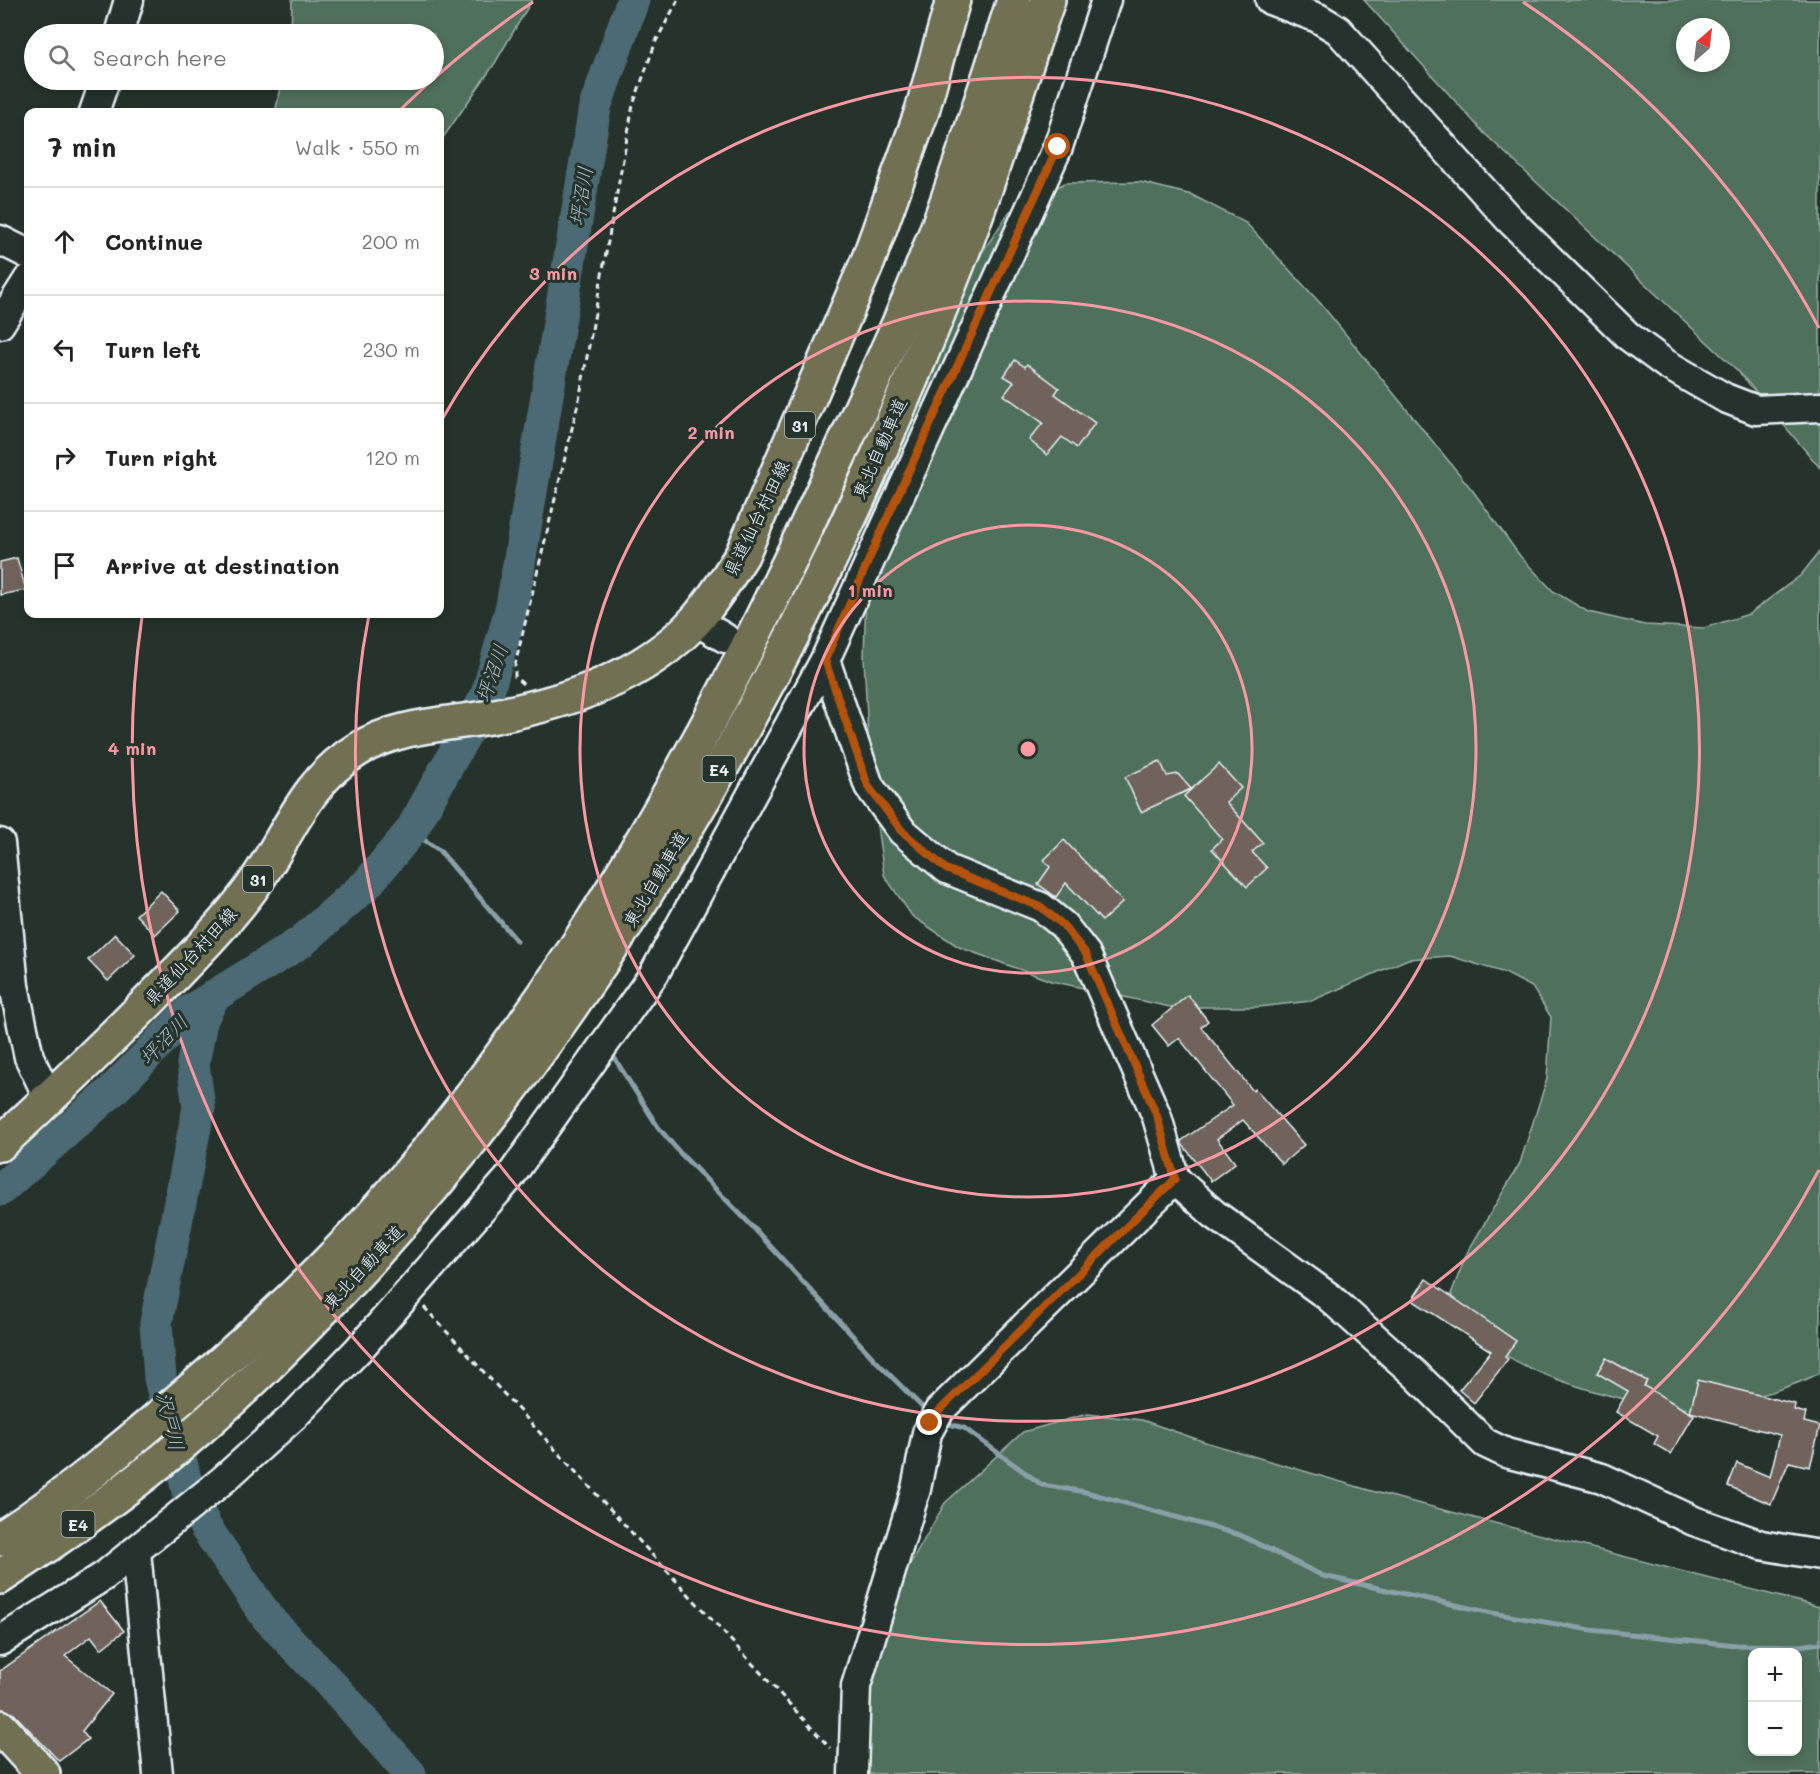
<!DOCTYPE html>
<html lang="en">
<head>
<meta charset="utf-8">
<style>
	body { margin:0; font-family:Mali,"Klee One",sans-serif; background:#f2f2f2; color:#222 }
	.controls { position:absolute; right:18px; bottom:18px; display:grid; overflow:hidden; border-radius:12px; box-shadow:0 3px 9px #0003 }
	.controls button { width:54px; height:54px; display:grid; place-items:center; padding:0; border:0; border-bottom:2px solid #e0e0e0; background:#fff; color:#222; font:30px sans-serif }
	.compass { position:absolute; left:1676px; top:18px; width:54px; height:54px; border-radius:50%; background:#fff; box-shadow:0 3px 9px #0003; rotate:28deg }
	.stop { position:absolute; width:18px; height:18px; margin:-14px; border:4px solid #b45309; border-radius:50%; background:#fff }
	.stop.end { background:#b45309; border-color:#fff; box-shadow:0 2px 6px #0008 }
	.list { margin:0; padding:0; list-style:none }
	h2 { display:flex; justify-content:space-between; align-items:center; height:78px; margin:0; padding:0 24px; font-size:26px }
	h2 small { font-size:20px; font-weight:400; color:#767676 }
	.list li { display:grid; grid-template-columns:39px 1fr auto; gap:18px; align-items:center; box-sizing:border-box; height:108px; padding:0 24px; border-top:2px solid #e0e0e0 }
	.list b { display:block; font-size:22px; white-space:nowrap }
	.list em { font-size:20px; font-style:normal; color:#767676 }
	.icon { flex:none; width:33px; height:33px; fill:none; stroke:currentColor; stroke-width:2; stroke-linecap:round; stroke-linejoin:round }
	.map { position:relative; flex:none; width:1820px; height:1774px; overflow:hidden }
	.search { position:absolute; background:#fff; box-shadow:0 3px 9px #0003; left:24px; top:24px; width:420px; height:66px; display:flex; align-items:center; gap:15px; box-sizing:border-box; padding:0 21px; border-radius:33px; color:#767676; font-size:22px }
	.panel { position:absolute; background:#fff; box-shadow:0 3px 9px #0003; left:24px; top:108px; width:420px; height:510px; border-radius:12px }
	.map>svg:first-child { display:block }
	.green { fill:#4f705b; stroke:#9cb0aa; stroke-width:1.5; fill-rule:evenodd }
	.lines { fill:none; stroke-linecap:round; stroke-linejoin:round }
	.stream { stroke:#8aa0a8; stroke-width:5 }
	.river { stroke:#4c6a73; stroke-width:33 }
	.building { fill:#70645c; stroke:#e8f1f8; stroke-width:1.5 }
	.minor-casing { stroke:#e8f1f8; stroke-width:33 }
	.major-casing { stroke:#e8f1f8; stroke-width:38 }
	.highway-casing { stroke:#e8f1f8; stroke-width:38 }
	.path { stroke:#e8f1f8; stroke-width:3; stroke-dasharray:6 4.5; stroke-linecap:butt }
	.minor { stroke:#26332d; stroke-width:28 }
	.major { stroke:#716f52; stroke-width:33 }
	.highway { stroke:#716f52; stroke-width:33 }
	.route { stroke:#b45309; stroke-width:8 }
	.ring { fill:none; stroke:#ff9aa2; stroke-width:3 }
	.labels { text-anchor:middle; dominant-baseline:central; stroke-width:6; stroke-linejoin:round; paint-order:stroke }
	.shield { fill:#26332d; stroke:#aeb8bb; stroke-width:1.5 }
	.shield-label { font-size:16px; font-weight:bold; fill:#e8f1f8 }
	.street-label { font-size:18px; fill:#e8f1f8; stroke:#26332d }
	.water-label { font-size:20px; font-style:italic; fill:#aabbc3; stroke:#26332d }
	.centre { fill:#ff9aa2; stroke:#26332d; stroke-width:3 }
	.ring-label { font-size:18px; text-anchor:middle; font-weight:bold; fill:#ff9aa2; stroke:#26332d; stroke-width:6; stroke-linejoin:round; paint-order:stroke }
</style>
</head>
<body>
<div class="map">
<svg width="1820" height="1774" viewBox="0 0 1820 1774">
	<rect width="100%" height="100%" fill="#26332d"/>
	<filter id="ink" filterUnits="userSpaceOnUse"><feTurbulence type="fractalNoise" baseFrequency=".0167" numOctaves="2"/><feDisplacementMap in="SourceGraphic" scale="12" xChannelSelector="R" yChannelSelector="G"/><feConvolveMatrix kernelMatrix="1 2 1 2 8 2 1 2 1" color-interpolation-filters="sRGB"/></filter>
	<g filter="url(#ink)">
		<g class="green">
			<polygon points="292,0 532,0 495,63 440,142 440,112 275,112 283,80 434,80 434,34 291,34"/>
			<path d="M1364,0H1820V468L1739,372L1484,133ZM1685,27H1721V63H1685Z"/>
			<path d="M1140,182L1192,195L1246,223L1321,304L1473,491L1520,556L1553,591L1588,612L1645,625L1704,628L1749,614L1801,575L1820,551V1373C1788,1389 1719,1410 1683,1408C1633,1405 1543,1381 1501,1352C1480,1337 1465,1315 1451,1294L1467,1253L1520,1163L1547,1079L1551,1017L1532,987L1505,973L1450,956L1408,959L1311,1001L1259,1007H1170L1051,981L959,947L912,916L884,875L870,776L864,657L868,524L919,407L979,257L1010,211L1065,183Z"/>
			<path d="M1087,1414L1142,1420L1205,1442L1382,1494L1820,1607V1774H846L875,1651L907,1570L945,1503L1023,1432ZM1752,1652H1798V1752H1752Z"/>
		</g>
		<g class="lines">
			<g class="stream">
				<polyline points="411,831 439,850 517,941"/>
				<polyline points="610,1051 658,1127 680,1153 751,1225 874,1359 929,1414"/>
				<polyline points="942,1422 964,1428 1042,1485 1086,1492 1240,1535 1323,1576 1492,1613 1591,1630 1736,1645 1799,1646 1820,1643"/>
			</g>
			<g class="river">
				<polyline points="213,997 201,1021 193,1064 199,1107 156,1323 160,1378 188,1491 206,1528 267,1617 342,1696 410,1774"/>
				<polyline points="0,1190 112,1091 190,1011 301,942 367,884 411,831 487,695 512,606 595,107 633,0"/>
			</g>
		</g>
		<g class="building">
			<polygon points="1015,360 1025,367 1027,364 1059,388 1055,394 1095,423 1077,448 1062,437 1047,455 1029,440 1043,423 1004,395 1014,382 1004,376"/>
			<polygon points="17,558 26,590 0,595 0,562"/>
			<polygon points="1160,761 1167,776 1178,774 1191,789 1141,812 1125,777"/>
			<polygon points="1219,764 1241,788 1226,802 1263,843 1252,852 1267,868 1247,887 1212,849 1222,839 1184,796"/>
			<polygon points="1064,840 1123,902 1102,921 1066,883 1056,897 1038,884 1050,867 1044,860"/>
			<polygon points="161,891 180,911 155,935 136,915"/>
			<polygon points="115,934 135,955 108,981 88,960"/>
			<polygon points="1188,995 1208,1021 1201,1027 1253,1091 1255,1089 1304,1145 1282,1164 1243,1120 1217,1139 1235,1163 1211,1181 1182,1144 1181,1141 1233,1105 1179,1038 1169,1046 1152,1025"/>
			<polygon points="1426,1279 1516,1341 1505,1357 1508,1359 1474,1403 1459,1390 1491,1351 1412,1300"/>
			<polygon points="1606,1358 1647,1381 1644,1386 1694,1415 1671,1454 1654,1444 1658,1436 1616,1412 1628,1391 1597,1373"/>
			<polygon points="1698,1380 1795,1404 1794,1410 1806,1413 1804,1422 1820,1426 1810,1467 1789,1462 1771,1504 1728,1486 1737,1463 1770,1477 1780,1435 1690,1412"/>
			<polygon points="100,1601 124,1631 101,1649 91,1636 65,1656 112,1694 82,1731 88,1739 59,1761 14,1714 0,1709 0,1671"/>
		</g>
		<g class="lines">
			<g class="minor-casing">
				<g id="minor">
					<polyline points="1270,0 1318,18 1338,30 1509,219 1628,336 1666,364 1725,398 1756,410 1820,407"/>
					<polyline points="119,34 129,0"/>
					<polyline points="94,112 105,80"/>
					<polyline points="0,240 28,254"/>
					<polyline points="0,324 28,280"/>
					<polyline points="696,621 725,638"/>
					<polyline points="825,660 869,786 902,831 947,869 1041,907 1063,925 1086,954 1157,1117 1175,1179 1214,1214 1329,1297 1414,1373 1485,1443 1506,1453 1602,1478 1694,1521 1761,1545 1820,1555"/>
					<polyline points="0,843 14,986 29,1057 49,1099"/>
					<polyline points="136,1552 158,1774"/>
					<polyline points="0,1641 104,1576 223,1480 295,1415 358,1350 510,1177 654,974 825,660 1058,147 1106,0"/>
					<polyline points="853,1774 856,1686 916,1489 927,1433 939,1411 1175,1179"/>
				</g>
			</g>
			<g class="major-casing">
				<g id="major">
					<path d="M0,1144C51,1097 101,1049 150,1000C183,966 218,932 247,894C285,845 301,784 357,750C397,725 445,725 490,717C564,703 645,678 697,619C714,599 728,577 742,555L868,261L922,111L953,0"/>
					<polyline points="0,1727 43,1774"/>
				</g>
			</g>
			<g class="highway-casing">
				<g id="highway">
					<path d="M0,1539C69,1494 131,1441 193,1388C255,1334 315,1279 370,1218C565,1001 710,739 830,475C867,395 905,315 936,232C964,156 989,78 1014,0"/>
					<path d="M0,1577C57,1540 112,1501 165,1458C230,1405 290,1345 347,1284C624,988 819,624 964,248C995,167 1019,82 1048,0"/>
				</g>
			</g>
			<g class="path">
				<polyline points="523,684 515,677 515,665 580,395 633,105 656,41 678,0"/>
				<polyline points="424,1307 830,1748"/>
			</g>
			<use href="#minor" class="minor"/>
			<use href="#major" class="major"/>
			<use href="#highway" class="highway"/>
		</g>
	</g>
	<g class="lines" filter="url(#ink)">
		<polyline class="route" points="930,1423 939,1411 1175,1179 1157,1116 1086,954 1063,925 1041,907 946,869 902,831 868,786 825,660 885,523 1058,147"/>
	</g>
	<g class="ring">
		<circle cx="1028" cy="749" r="224"/>
		<circle cx="1028" cy="749" r="448"/>
		<path d="M440 423A672 672 0 1 1 369 615"/>
		<path d="M1819 1170A896 896 0 0 1 142 617M400 110A896 896 0 0 1 533 2M1523 2A896 896 0 0 1 1819 328"/>
	</g>
	<g class="labels">
		<g class="shield">
			<rect x="785" y="412" width="30" height="26" rx="4.5"/>
			<rect x="702.5" y="756" width="33" height="26" rx="4.5"/>
			<rect x="243" y="866" width="30" height="26" rx="4.5"/>
			<rect x="61.5" y="1511" width="33" height="26" rx="4.5"/>
		</g>
		<g class="shield-label">
			<text x="800" y="425">31</text>
			<text x="719" y="769">E4</text>
			<text x="258" y="879">31</text>
			<text x="78" y="1524">E4</text>
		</g>
		<g class="street-label">
			<text transform="translate(879 448) rotate(-66)">東北自動車道</text>
			<text transform="translate(756 518) rotate(-64)">県道仙台村田線</text>
			<text transform="translate(655 879) rotate(-59)">東北自動車道</text>
			<text transform="translate(190 956) rotate(-47)">県道仙台村田線</text>
			<text transform="translate(363 1267) rotate(-47)">東北自動車道</text>
		</g>
		<g class="water-label">
			<text transform="translate(580 196) rotate(-81)">坪沼川</text>
			<text transform="translate(491 673) rotate(-71)">坪沼川</text>
			<text transform="translate(163 1039) rotate(-46)">坪沼川</text>
			<text transform="translate(171 1421) rotate(76)">沢戸川</text>
		</g>
	</g>
	<circle cx="1028" cy="749" r="9" class="centre"/>
	<g class="ring-label">
		<text x="553" y="280">3 min</text>
		<text x="711" y="439">2 min</text>
		<text x="870" y="597">1 min</text>
		<text x="132" y="755">4 min</text>
	</g>
</svg>
<div class="controls">
<button>+</button>
<button>−</button>
</div>
<svg class="compass" viewBox="-18 -18 36 36"><path d="M0-13l5 13h-10z" fill="#e53935"/><path d="M0 13l5-13h-10z" fill="#767676"/></svg>
<div class="stop" style="left:1058px;top:147px"></div>
<div class="stop end" style="left:930px;top:1423px"></div>
<div class="search"><svg class="icon" aria-label="search" viewBox="0 0 24 24"><circle cx="10" cy="10" r="6"/><path d="M15 15l6 6"/></svg>Search here</div>
<section class="panel">
<h2>7 min<small>Walk · 550 m</small></h2>
<ul class="list">
<li><svg class="icon" aria-label="ahead" viewBox="0 0 24 24"><path d="M12 20V5M6 11l6-6 6 6"/></svg><div><b>Continue</b></div><em>200 m</em></li>
<li><svg class="icon" aria-label="left" viewBox="0 0 24 24"><path d="M17 20v-9H6M10 6l-5 5 5 5"/></svg><div><b>Turn left</b></div><em>230 m</em></li>
<li><svg class="icon" aria-label="right" viewBox="0 0 24 24"><path d="M7 20v-9h11M14 6l5 5-5 5"/></svg><div><b>Turn right</b></div><em>120 m</em></li>
<li><svg class="icon" aria-label="arrive" viewBox="0 0 24 24"><path d="M6 21V4h12l-3 4 3 4H6"/></svg><div><b>Arrive at destination</b></div></li>
</ul>
</section>
</div>
</body>
</html>
